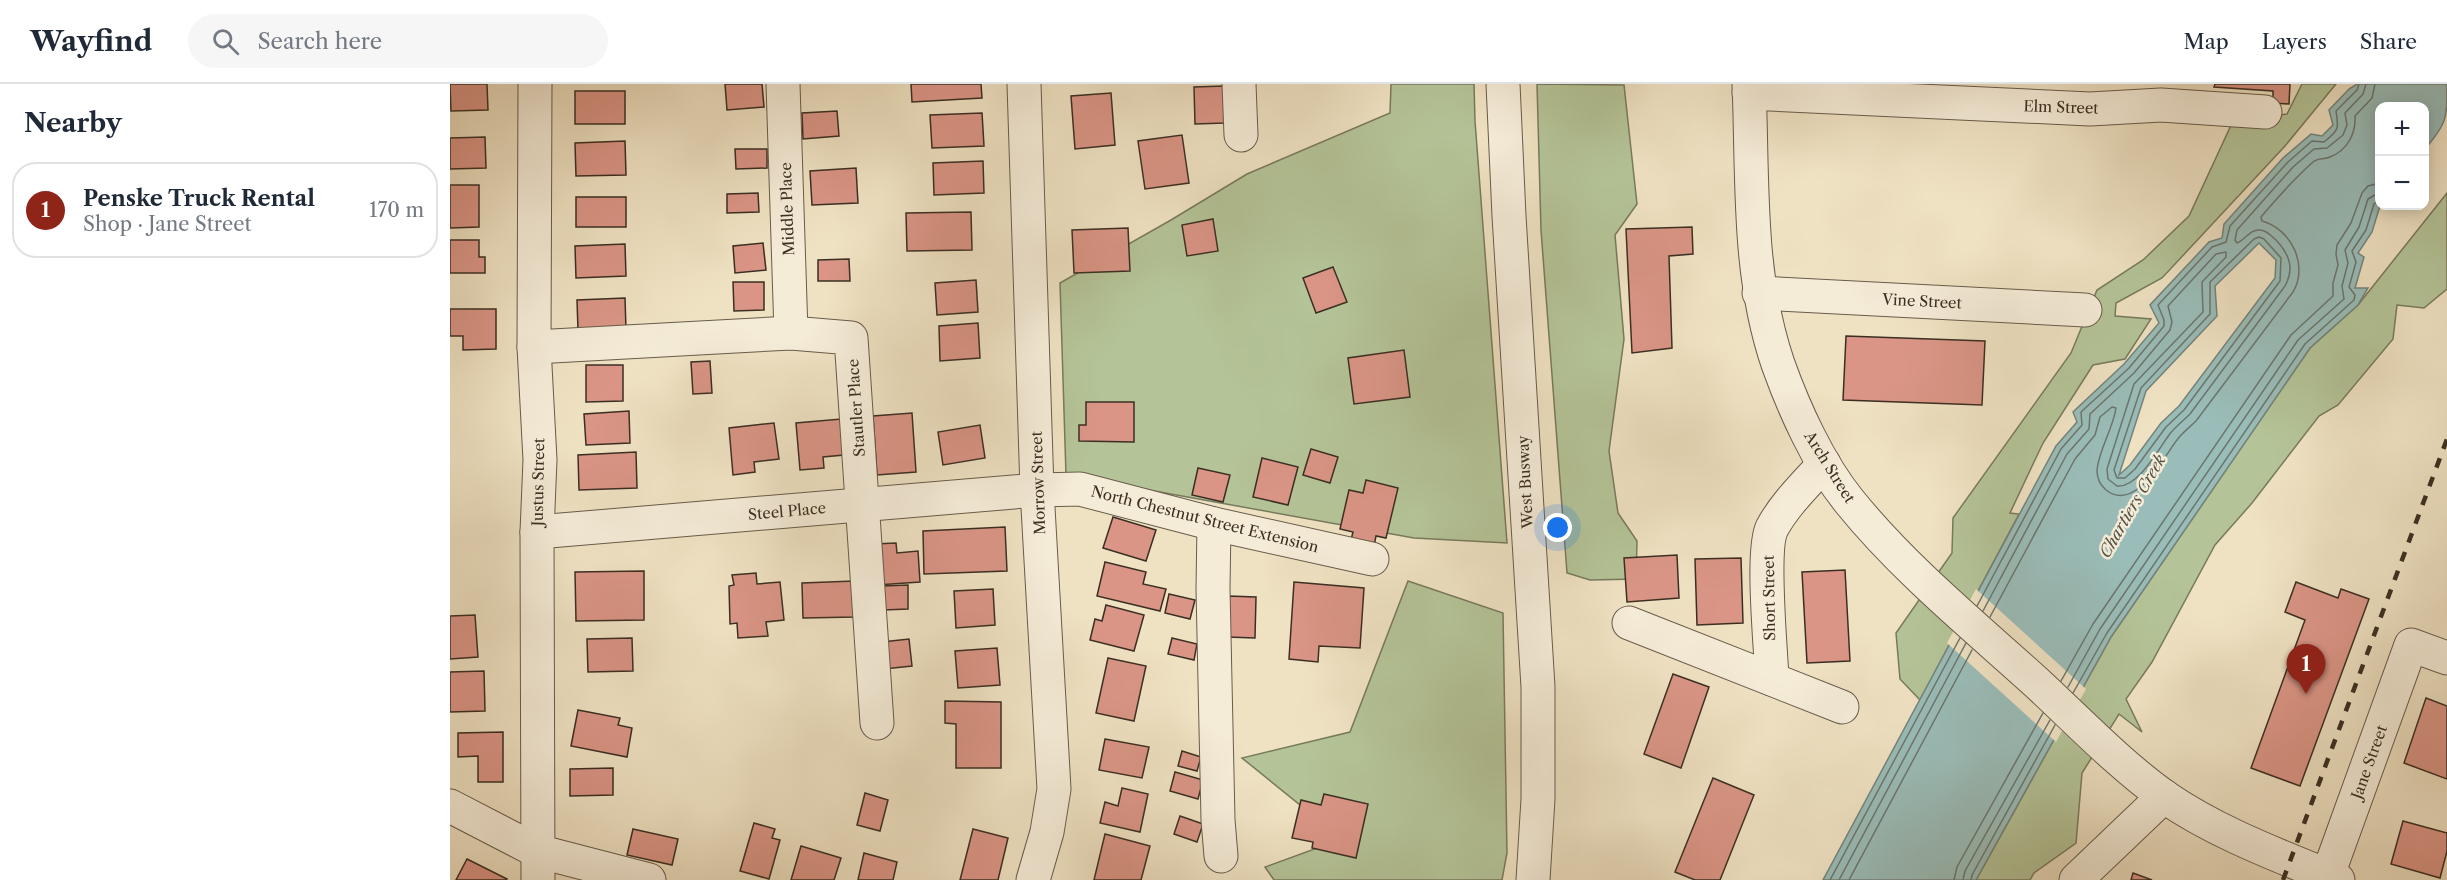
<!DOCTYPE html>
<html lang="en">
<head>
<meta charset="utf-8">
<style>
	body { margin:0; font-family:"Libre Caslon Text",serif; background:#f6f6f7; color:#1f2937 }
	.controls { position:absolute; right:18px; top:18px; display:grid; overflow:hidden; border-radius:12px; box-shadow:0 3px 15px #0003 }
	.controls button { width:54px; height:54px; display:grid; place-items:center; padding:0; border:0; border-bottom:2px solid #e0e1e3; background:#fff; color:#1f2937; font:30px sans-serif }
	.you { position:absolute; left:1108px; top:444px; width:21px; height:21px; margin:-15px; border:4px solid #fff; border-radius:50%; background:#1a73e8; box-shadow:0 0 0 9px #1a73e833 }
	.badge { display:grid; place-items:center; width:39px; height:39px; border-radius:50%; background:#8f2418; color:#fff; font-size:20px; font-weight:700 }
	.pin { position:absolute; translate:-50% -50px; filter:drop-shadow(0 2px 3px #0008) }
	.pin::after { content:''; position:absolute; top:32px; width:21px; height:18px; background:inherit; clip-path:polygon(0 0,100% 0,50% 100%) }
	.list { margin:0; padding:0; list-style:none }
	h2 { display:flex; justify-content:space-between; align-items:center; height:78px; margin:0; padding:0 24px; font-size:26px }
	h2 small { font-size:20px; font-weight:400; color:#747a83 }
	.list li { display:grid; grid-template-columns:39px 1fr auto; gap:18px; align-items:center; box-sizing:border-box; height:96px; margin:0 12px 12px; padding:0 12px; border:2px solid #e0e1e3; border-radius:24px }
	.list b { display:block; font-size:22px; white-space:nowrap }
	.list p { margin:0; font-size:20px; white-space:nowrap; color:#747a83 }
	.list em { font-size:20px; font-style:normal; color:#747a83 }
	.icon { flex:none; width:33px; height:33px; fill:none; stroke:currentColor; stroke-width:2; stroke-linecap:round; stroke-linejoin:round }
	.map { position:relative; flex:none; width:1997px; height:796px; overflow:hidden }
	header { display:flex; align-items:center; gap:36px; box-sizing:border-box; height:84px; padding:0 30px; background:#fff; border-bottom:2px solid #e0e1e3 }
	header strong { font-size:28px }
	nav { display:flex; gap:33px; margin-inline-start:auto; font-size:21px }
	.search { width:420px; height:54px; background:#f6f6f7; display:flex; align-items:center; gap:15px; box-sizing:border-box; padding:0 21px; border-radius:33px; color:#747a83; font-size:22px }
	main { display:flex }
	aside { flex:1; background:#fff }
	.map>svg:first-child { display:block }
	.green { fill:#b4c498; stroke:#787a5e; stroke-width:1.5 }
	.water { fill:#9abdb9; stroke:#74847d; stroke-width:1.5; fill-rule:evenodd }
	.pier { fill:#efe2c3 }
	.lines { fill:none; stroke-linecap:round; stroke-linejoin:round }
	.shore { stroke:#6a766e; stroke-width:1.5 }
	.building { fill:#da9586; stroke:#3b2f23; stroke-width:1.5 }
	.minor-casing { stroke:#685c4b; stroke-width:35 }
	.minor { stroke:#f5ecd8; stroke-width:33 }
	.rail { stroke:#3b2f23; stroke-width:4.5; stroke-dasharray:10 10; stroke-linecap:butt }
	.labels { text-anchor:middle; dominant-baseline:central; stroke-width:5; stroke-linejoin:round; paint-order:stroke }
	.street-label { font-size:15px; fill:#3b2f23; stroke:#f5ecd8 }
	.water-label { font-size:16px; font-style:italic; fill:#535248; stroke:#f5ecd8 }
</style>
</head>
<body>
<header>
<strong>Wayfind</strong>
<div class="search"><svg class="icon" aria-label="search" viewBox="0 0 24 24"><circle cx="10" cy="10" r="6"/><path d="M15 15l6 6"/></svg>Search here</div>
<nav><a>Map</a><a>Layers</a><a>Share</a></nav>
</header>
<main>
<aside>
<h2>Nearby<small></small></h2>
<ul class="list">
<li><span class="badge">1</span><div><b>Penske Truck Rental</b><p>Shop · Jane Street</p></div><em>170 m</em></li>
</ul>
</aside>
<div class="map">
<svg width="1997" height="796" viewBox="0 0 1997 796">
	<rect width="100%" height="100%" fill="#efe2c3"/>
	<filter id="stains"><feTurbulence type="fractalNoise" baseFrequency=".00333" numOctaves="4"/><feColorMatrix values="0 0 0 0 .2 0 0 0 0 .09 0 0 0 0 .02 0 0 0 .5 -.17"/></filter>
	<radialGradient id="worn" r=".72"><stop offset=".6" stop-color="#630" stop-opacity="0"/><stop offset="1" stop-color="#630" stop-opacity=".3"/></radialGradient>
	<g class="green">
		<polygon points="941,0 1024,0 1025,37 1057,459 964,454 616,391 610,199 721,136 797,90 940,29"/>
		<polygon points="1087,0 1174,1 1187,120 1165,151 1174,255 1159,367 1168,429 1187,457 1186,495 1140,496 1117,489 1091,146"/>
		<polygon points="1852,0 1886,0 1835,62 1712,194 1666,219 1665,232 1701,235 1675,275 1643,281 1593,359 1560,429 1569,430 1470,616 1450,595 1446,549 1502,469 1503,434 1621,269 1647,206 1693,176 1739,132 1783,37 1837,30"/>
		<polygon points="1997,109 1997,205 1974,224 1947,221 1943,255 1888,321 1869,332 1802,419 1765,461 1702,578 1676,615 1692,648 1669,630 1632,689 1626,759 1584,789 1580,796 1526,796 1661,553 1860,264 1908,221"/>
		<polygon points="958,497 1053,529 1057,769 1052,796 824,796 815,783 892,755 792,674 900,648"/>
	</g>
	<path class="water" d="M1907,0H1997C1997,35 1997,39 1975,65L1974,22H1930V122L1922,148L1908,169L1914,173L1905,204H1918L1908,221L1860,264L1661,553L1526,796H1373L1606,362L1627,338L1623,328L1674,280L1709,239L1700,221L1759,158L1772,154L1774,140L1833,74L1861,50L1872,52L1883,41L1879,26L1899,5ZM1809,159L1826,176L1825,194L1729,322L1711,339L1680,381L1669,391L1696,307L1767,232L1765,202Z"/>
	<polygon class="pier" points="1526,505 1636,605 1606,658 1497,559"/>
	<g class="lines">
		<g class="shore">
			<polygon points="1809,153 1814,155 1831,174 1830,197 1734,326 1716,343 1685,385 1675,394 1667,394 1664,386 1691,304 1760,230 1760,198 1804,155"/>
			<path d="M1527,522L1611,365L1632,341L1631,328L1679,284L1714,242V236L1708,221L1762,163L1776,158L1780,142L1838,78L1862,57L1874,58C1889,46 1889,45 1886,27L1907,6L1909,0"/>
			<path d="M1533,527L1617,370L1639,345L1640,330L1684,289L1720,246L1722,238L1718,222L1766,170L1776,168V173L1752,198L1753,228L1684,300L1657,385L1658,395L1667,402C1688,404 1708,366 1719,351C1725,343 1733,337 1740,330L1835,202C1845,184 1839,170 1826,156C1821,152 1817,146 1810,146C1800,145 1795,156 1787,159L1785,156L1787,146L1843,83L1864,65L1877,64L1893,51L1897,41L1895,29L1913,10L1916,0"/>
			<path d="M1540,533L1625,375L1645,351L1650,333L1662,323L1666,324C1663,345 1649,365 1647,386C1647,394 1650,401 1656,406C1685,429 1713,374 1727,356C1732,349 1740,343 1746,337L1843,208C1859,181 1841,145 1812,137L1811,133C1827,114 1844,95 1863,78C1868,73 1874,76 1880,73C1898,66 1906,49 1905,32L1922,14L1925,0"/>
			<polyline points="1611,597 1643,540 1841,251 1883,212 1883,199 1888,181 1886,170 1887,161 1901,139 1912,109 1918,102 1930,99"/>
			<polyline points="1618,603 1650,545 1848,256 1894,215 1892,202 1898,179 1895,166 1909,143 1918,115 1930,108"/>
			<polyline points="1623,609 1657,549 1855,260 1904,216 1905,211 1899,203 1906,178 1902,167 1916,146 1924,120 1930,116"/>
			<polyline points="1380,796 1510,554"/>
			<polyline points="1389,796 1516,559"/>
			<polyline points="1399,796 1522,566"/>
			<polyline points="1504,796 1507,783 1593,629"/>
			<polyline points="1513,796 1515,787 1600,636"/>
			<polyline points="1521,796 1522,791 1605,641"/>
		</g>
	</g>
	<g class="building">
		<polygon points="0,0 37,0 38,26 1,27"/>
		<polygon points="275,0 312,0 314,23 277,26"/>
		<polygon points="461,0 531,0 532,14 462,18"/>
		<polygon points="1765,0 1840,0 1839,20 1823,19 1823,7 1764,3"/>
		<polygon points="774,2 775,39 745,40 744,3"/>
		<rect x="125" y="7" width="50" height="33"/>
		<polygon points="661,9 665,61 625,65 621,12"/>
		<polygon points="387,27 389,52 353,55 352,29"/>
		<polygon points="532,29 534,62 482,64 480,31"/>
		<polygon points="732,51 739,99 695,105 688,57"/>
		<polygon points="35,53 36,84 0,85 0,54"/>
		<polygon points="175,57 176,91 126,92 125,59"/>
		<polygon points="285,65 317,65 317,84 286,85"/>
		<polygon points="533,77 534,109 484,111 483,79"/>
		<polygon points="406,84 408,119 362,121 360,87"/>
		<polygon points="0,101 29,101 29,143 0,144"/>
		<polygon points="308,109 309,128 277,129 277,110"/>
		<rect x="126" y="113" width="50" height="30"/>
		<polygon points="521,128 522,166 457,167 456,129"/>
		<polygon points="763,135 768,167 737,172 732,141"/>
		<polygon points="1242,143 1243,170 1219,172 1222,264 1182,269 1176,145"/>
		<polygon points="678,144 680,187 624,189 622,146"/>
		<polygon points="0,156 29,156 29,173 35,173 35,189 0,189"/>
		<polygon points="313,159 316,186 285,189 283,162"/>
		<polygon points="175,160 176,192 126,194 125,162"/>
		<polygon points="399,175 400,197 368,197 368,176"/>
		<polygon points="883,183 897,218 866,229 853,194"/>
		<polygon points="526,196 528,228 487,231 485,199"/>
		<polygon points="283,198 314,198 314,226 284,227"/>
		<polygon points="175,214 176,245 128,246 127,216"/>
		<polygon points="0,225 46,225 46,265 13,266 13,252 0,252"/>
		<polygon points="528,239 530,274 490,277 489,242"/>
		<polygon points="1396,252 1535,257 1532,321 1393,316"/>
		<polygon points="954,266 960,313 904,320 898,274"/>
		<polygon points="260,277 262,309 243,310 241,278"/>
		<polygon points="136,281 173,281 173,317 136,318"/>
		<polygon points="636,318 684,318 684,358 629,357 629,341 636,341"/>
		<polygon points="179,327 180,359 136,361 134,330"/>
		<polygon points="462,329 466,388 427,391 423,332"/>
		<polygon points="391,335 394,371 373,373 374,384 350,386 346,339"/>
		<polygon points="324,339 329,375 304,378 305,388 283,391 279,344"/>
		<polygon points="530,341 535,374 493,381 488,348"/>
		<polygon points="861,365 888,373 880,399 853,391"/>
		<polygon points="186,368 187,404 129,406 128,371"/>
		<polygon points="812,374 848,383 838,421 803,413"/>
		<polygon points="748,384 780,391 773,418 742,411"/>
		<polygon points="916,396 948,404 936,454 926,452 924,462 901,456 903,448 890,445 899,406 913,409"/>
		<polygon points="663,433 706,446 696,477 653,464"/>
		<polygon points="555,443 557,487 474,490 473,447"/>
		<polygon points="446,459 447,469 468,467 470,498 427,501 424,460"/>
		<polygon points="1227,471 1229,514 1177,518 1174,474"/>
		<polygon points="1291,474 1293,539 1247,541 1245,475"/>
		<polygon points="655,478 696,488 693,500 716,505 710,527 647,512"/>
		<polygon points="1395,486 1400,577 1357,579 1352,488"/>
		<polygon points="194,487 194,536 126,537 125,488"/>
		<polygon points="306,489 307,500 330,498 334,536 316,538 318,552 288,554 287,539 280,540 279,502 284,501 282,491"/>
		<polygon points="404,497 405,533 353,534 352,499"/>
		<polygon points="844,498 914,504 910,564 869,562 868,578 839,575"/>
		<polygon points="1846,498 1888,514 1891,505 1919,515 1850,702 1801,684 1855,536 1835,528"/>
		<polygon points="458,501 458,525 433,526 433,502"/>
		<polygon points="543,505 545,541 506,544 504,507"/>
		<polygon points="719,510 745,516 740,535 715,529"/>
		<polygon points="778,512 806,513 805,554 777,553"/>
		<polygon points="656,521 694,531 684,567 640,556 645,535 652,537"/>
		<polygon points="25,531 28,573 0,575 0,532"/>
		<polygon points="182,554 183,587 138,588 137,555"/>
		<polygon points="722,554 747,560 744,576 718,570"/>
		<polygon points="459,555 462,582 434,585 432,558"/>
		<polygon points="547,564 550,601 508,604 505,567"/>
		<polygon points="658,574 696,582 684,637 646,629"/>
		<polygon points="34,587 35,627 0,628 0,588"/>
		<polygon points="1223,590 1259,603 1231,684 1194,670"/>
		<polygon points="1976,614 1997,622 1997,695 1954,679"/>
		<polygon points="495,617 551,618 551,684 506,684 506,640 495,639"/>
		<polygon points="128,626 170,634 168,641 182,644 177,673 121,662"/>
		<polygon points="53,648 53,698 28,698 28,672 8,673 8,649"/>
		<polygon points="655,655 699,663 692,694 649,686"/>
		<polygon points="732,667 751,673 747,687 728,682"/>
		<polygon points="163,684 163,711 120,712 120,685"/>
		<polygon points="725,688 753,696 748,715 720,707"/>
		<polygon points="1263,694 1304,711 1270,796 1245,796 1225,788"/>
		<polygon points="672,704 698,710 690,748 650,739 655,718 668,722"/>
		<polygon points="415,709 438,716 430,747 407,741"/>
		<polygon points="874,710 918,720 906,774 862,764 863,758 842,754 851,716 871,721"/>
		<polygon points="730,732 753,740 747,758 724,750"/>
		<polygon points="1953,737 1997,749 1997,767 1990,794 1941,780"/>
		<polygon points="304,739 325,745 322,754 330,756 319,795 290,787"/>
		<polygon points="183,745 228,755 222,781 177,771"/>
		<polygon points="523,745 558,754 548,796 510,796"/>
		<polygon points="655,750 700,762 691,796 644,796"/>
		<polygon points="351,762 391,774 384,796 341,796"/>
		<polygon points="414,769 447,778 443,796 408,796"/>
		<polygon points="17,775 57,795 56,796 6,796"/>
		<polygon points="1683,789 1702,796 1681,796"/>
	</g>
	<g class="lines">
		<g class="minor-casing">
			<g id="minor">
				<polyline points="85,0 84,263 90,376 87,448 88,796"/>
				<polyline points="333,0 341,249"/>
				<polyline points="574,0 587,406 604,705 597,748 583,796"/>
				<polyline points="789,0 791,51"/>
				<polyline points="1053,0 1059,132 1088,603 1088,715 1083,796"/>
				<path d="M1299,0C1303,95 1297,189 1328,280C1344,325 1369,380 1399,417C1454,485 1523,541 1587,599C1628,637 1670,681 1715,713C1767,749 1830,772 1888,796"/>
				<polyline points="1299,9 1640,25 1711,21 1815,28"/>
				<polyline points="1309,209 1635,226"/>
				<polyline points="84,263 341,249 401,254 427,639"/>
				<polyline points="764,440 763,505 768,736 771,772"/>
				<polyline points="87,448 587,406 630,405 764,440 922,475"/>
				<polyline points="1179,539 1392,623"/>
				<path d="M1322,595C1321,566 1311,466 1322,444C1335,420 1356,400 1374,380"/>
				<polyline points="0,722 87,767 199,796"/>
				<polyline points="1626,796 1714,712"/>
				<polyline points="1876,796 1961,561 1997,574"/>
			</g>
		</g>
		<use href="#minor" class="minor"/>
		<polyline class="rail" points="1833,796 1997,355"/>
	</g>
	<g class="labels">
		<g class="street-label">
			<text transform="translate(1611 23) rotate(2)">Elm Street</text>
			<text transform="translate(337 125) rotate(-92)">Middle Place</text>
			<text transform="translate(1472 217) rotate(3)">Vine Street</text>
			<text transform="translate(406 324) rotate(-94)">Stautler Place</text>
			<text transform="translate(1380 383) rotate(58)">Arch Street</text>
			<text transform="translate(88 398) rotate(-89)">Justus Street</text>
			<text transform="translate(1075 398) rotate(-93)">West Busway</text>
			<text transform="translate(588 399) rotate(-92)">Morrow Street</text>
			<text transform="translate(337 427) rotate(-5)">Steel Place</text>
			<text transform="translate(755 435) rotate(14)">North Chestnut Street Extension</text>
			<text transform="translate(1319 514) rotate(-91)">Short Street</text>
			<text transform="translate(1919 678) rotate(-70)">Jane Street</text>
		</g>
		<g class="water-label">
			<text transform="translate(1682 422) rotate(-60)">Chartiers Creek</text>
		</g>
	</g>
	<rect width="100%" height="100%" filter="url(#stains)"/>
	<rect width="100%" height="100%" fill="url(#worn)"/>
</svg>
<div class="controls">
<button>+</button>
<button>−</button>
</div>
<div class="you"></div>
<div class="pin badge" style="left:1856px;top:610px">1</div>
</div>
</main>
</body>
</html>
